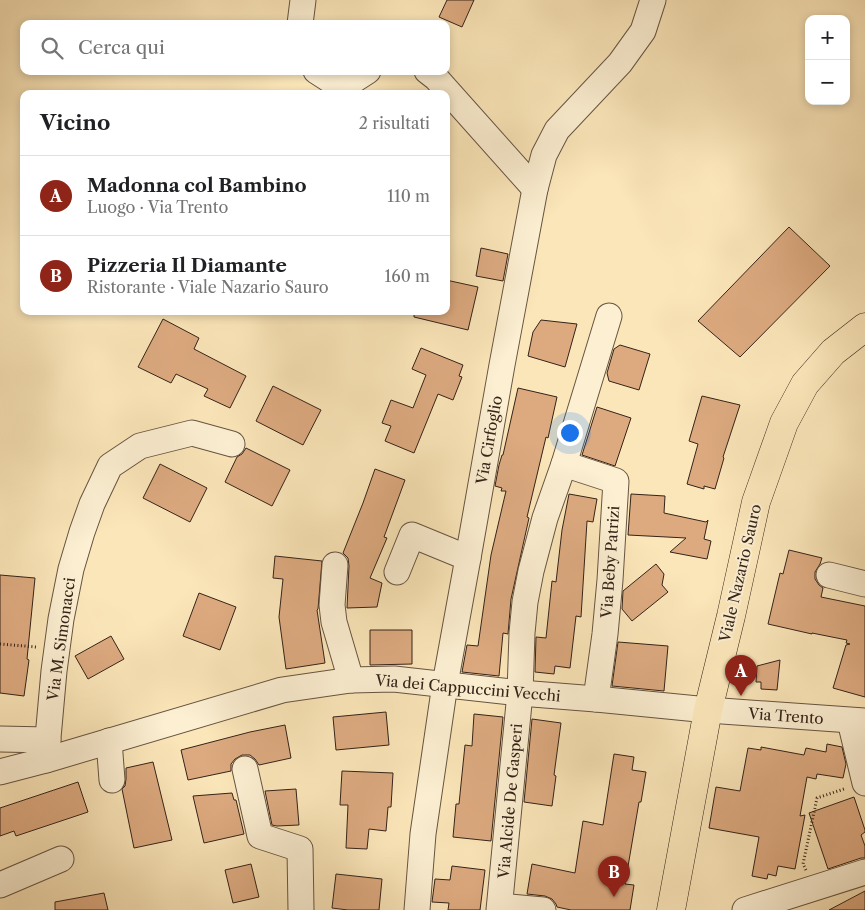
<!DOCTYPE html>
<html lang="it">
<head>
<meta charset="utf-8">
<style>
	body { margin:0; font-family:"Libre Caslon Text",serif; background:#f2f2f2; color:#202124 }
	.controls { position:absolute; right:15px; top:15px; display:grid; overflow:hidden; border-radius:10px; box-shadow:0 2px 8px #0003 }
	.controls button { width:45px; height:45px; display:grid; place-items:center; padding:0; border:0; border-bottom:1px solid #e0e0e0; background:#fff; color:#202124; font:25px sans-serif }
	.you { position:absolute; left:569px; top:432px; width:18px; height:18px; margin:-12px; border:4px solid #fff; border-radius:50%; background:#1a73e8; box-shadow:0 0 0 8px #1a73e833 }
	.badge { display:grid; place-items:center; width:32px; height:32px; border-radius:50%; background:#8f2418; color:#fff; font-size:16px; font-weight:700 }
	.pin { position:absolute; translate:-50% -41px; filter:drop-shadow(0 1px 2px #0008) }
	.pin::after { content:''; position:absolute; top:26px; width:18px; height:15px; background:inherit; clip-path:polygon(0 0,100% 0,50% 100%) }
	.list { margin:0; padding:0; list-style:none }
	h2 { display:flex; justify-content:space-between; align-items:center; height:65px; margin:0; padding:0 20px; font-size:21px }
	h2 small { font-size:16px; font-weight:400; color:#757577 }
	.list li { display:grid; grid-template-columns:32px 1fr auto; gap:15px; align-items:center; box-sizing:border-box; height:80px; padding:0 20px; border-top:1px solid #e0e0e0 }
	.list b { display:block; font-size:19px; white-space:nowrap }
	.list p { margin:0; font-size:16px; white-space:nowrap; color:#757577 }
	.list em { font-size:16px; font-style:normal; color:#757577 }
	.icon { flex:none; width:28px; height:28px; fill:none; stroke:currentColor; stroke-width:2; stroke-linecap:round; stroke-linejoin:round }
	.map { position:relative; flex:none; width:865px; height:910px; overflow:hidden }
	.search { position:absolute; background:#fff; box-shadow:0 2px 8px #0003; left:20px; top:20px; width:430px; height:55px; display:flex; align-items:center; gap:12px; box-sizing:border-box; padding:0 18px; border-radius:10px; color:#757577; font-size:19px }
	.panel { position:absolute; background:#fff; box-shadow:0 2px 8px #0003; left:20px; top:90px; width:430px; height:225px; border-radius:10px }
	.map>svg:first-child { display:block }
	.building { fill:#ddaa80; stroke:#342319 }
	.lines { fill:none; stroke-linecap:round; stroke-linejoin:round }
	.minor-casing { stroke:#665441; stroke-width:27 }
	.major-casing { stroke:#342319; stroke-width:29 }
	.path { stroke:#342319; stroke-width:3; stroke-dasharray:1 2.5; stroke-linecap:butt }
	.minor { stroke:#fcefd2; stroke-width:25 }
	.major { stroke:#fbe6b9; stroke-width:28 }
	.labels { text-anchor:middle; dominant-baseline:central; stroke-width:4; stroke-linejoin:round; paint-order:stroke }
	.street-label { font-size:15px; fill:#342319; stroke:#fcefd2 }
</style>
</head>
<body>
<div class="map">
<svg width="865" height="910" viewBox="0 0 865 910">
	<rect width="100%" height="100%" fill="#fbe6b9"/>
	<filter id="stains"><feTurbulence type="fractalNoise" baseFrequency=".004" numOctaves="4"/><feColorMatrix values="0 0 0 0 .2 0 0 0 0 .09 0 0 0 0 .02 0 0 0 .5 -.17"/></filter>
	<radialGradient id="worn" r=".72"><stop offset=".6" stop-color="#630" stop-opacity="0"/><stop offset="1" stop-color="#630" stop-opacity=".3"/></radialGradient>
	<g class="building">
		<polygon points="447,0 474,0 462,27 439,17"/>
		<polygon points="789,227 830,266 740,357 698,321"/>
		<polygon points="481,248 508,254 503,281 476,276"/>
		<polygon points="446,280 478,287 468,330 414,317 414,311 446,311"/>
		<polygon points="163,319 199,338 194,349 246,376 230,408 204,396 208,389 176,374 171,383 138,367"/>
		<polygon points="541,320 577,324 565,367 528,356 533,332"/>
		<polygon points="620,345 650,354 639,390 609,381 607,373 614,349"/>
		<polygon points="421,348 463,365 459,376 462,377 453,400 438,394 414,453 385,441 391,426 382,423 391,400 413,408 426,375 412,369"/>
		<polygon points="273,386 321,410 303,445 256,421"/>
		<polygon points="518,388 557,397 548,438 546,437 527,517 529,518 511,599 508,634 503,633 499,676 462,672 467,645 478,646 491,555 506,491 501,491 502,488 495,486 499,465 502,455 503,455"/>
		<polygon points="702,396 740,405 723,457 724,458 715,489 704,486 704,489 687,484 698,444 689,441"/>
		<polygon points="597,407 631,418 615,466 582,455"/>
		<polygon points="246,448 290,470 272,506 225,482 237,457 242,454"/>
		<polygon points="160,464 207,488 190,522 143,498"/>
		<polygon points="375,469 405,480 384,537 387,538 370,578 382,583 377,607 347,608 349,566 348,558 343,553 363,503"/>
		<polygon points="569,494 597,499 593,522 587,521 581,617 576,616 570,668 555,666 554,674 535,672 536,637 546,638 552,581 556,582 562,530"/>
		<polygon points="631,494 665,496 664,513 706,522 708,520 704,539 711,541 707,559 670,552 686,538 628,535"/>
		<polygon points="789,550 822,558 820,564 815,572 815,579 819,585 823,588 821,597 865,606 865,697 833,688 846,645 850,644 846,643 847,640 812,633 812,634 768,624 780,573 783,574"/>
		<polygon points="275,556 322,561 318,609 317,610 325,663 286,669 279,617 283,579 273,578"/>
		<polygon points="656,564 664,574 662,585 668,592 632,621 622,609 623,591"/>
		<polygon points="0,575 35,578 27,659 29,660 24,696 0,693"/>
		<polygon points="199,593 236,607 220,650 183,636"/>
		<polygon points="370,630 412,630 412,664 370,665"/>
		<polygon points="111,636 124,659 88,679 75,656"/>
		<polygon points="618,642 668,646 664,691 612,686"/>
		<polygon points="780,660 777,690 761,689 761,682 756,682 757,666"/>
		<polygon points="386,712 389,745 336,750 333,717"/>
		<polygon points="474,714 503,717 491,841 453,837 456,804 459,804 465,745 472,746"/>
		<polygon points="532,719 561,723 554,775 556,776 552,806 524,802"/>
		<polygon points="285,725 291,758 259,765 255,759 250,755 242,755 235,759 231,764 231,771 188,780 181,750 250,732"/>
		<polygon points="827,744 842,747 846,764 843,778 817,774 816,779 807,777 800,816 805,815 795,869 778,866 776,876 768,874 767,879 752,876 759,837 709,828 716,787 740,791 748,748 761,750 761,747 804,755 806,748 826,752"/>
		<polygon points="614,754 634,757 632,770 646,772 641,802 639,802 625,884 634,885 630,910 571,910 557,907 556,904 552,899 545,896 527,894 532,864 575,873 583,821 603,825"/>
		<polygon points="153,762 172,840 134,848 122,789 125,786 126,779 126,768"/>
		<polygon points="342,771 393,773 391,807 388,807 386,831 369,829 367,849 346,848 348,805 340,805"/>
		<polygon points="78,782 88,812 16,836 14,831 0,836 0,808"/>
		<polygon points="296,789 299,825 277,826 272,825 265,791"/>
		<polygon points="232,793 234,800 236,800 244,834 204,843 193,796"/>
		<polygon points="854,797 865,830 865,832 861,835 865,846 865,858 861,858 828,869 809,813"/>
		<polygon points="251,864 259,897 233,903 225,870"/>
		<polygon points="452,866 485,870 480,910 448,910 449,903 432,902 435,879 450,880"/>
		<polygon points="336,874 382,879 379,910 348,910 332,908"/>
		<polygon points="865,891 865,910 829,910"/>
		<polygon points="104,893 108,910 55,910 55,902"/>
	</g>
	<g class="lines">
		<g class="minor-casing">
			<g id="minor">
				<polyline points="300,24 303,0"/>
				<polyline points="316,71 333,82 351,82 368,71"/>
				<polyline points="427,71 436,78 535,189"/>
				<polyline points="564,464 616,481 610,580 605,634 596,699"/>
				<polyline points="335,565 332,605 334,622 351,680"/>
				<polyline points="397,572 412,535 468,558"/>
				<polyline points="829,575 865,584"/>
				<polyline points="850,721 865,783"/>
				<polyline points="0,739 48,740"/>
				<polyline points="109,741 112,780"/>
				<polyline points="46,760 54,671 61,619 71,569 82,532 92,504 110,466 140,446 192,433 232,444"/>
				<polyline points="245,769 260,836 300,849 301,910"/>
				<polyline points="0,772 46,760 282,690 351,680 394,679 520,693 596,699 708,710 865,721"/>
				<polyline points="0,885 61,859"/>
				<polyline points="500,906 543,910"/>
				<polyline points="417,910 423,834 445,684 468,558 502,365 535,189 544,155 557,130 620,63 643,31 653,0"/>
				<polyline points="499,910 520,693 522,633 525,602 531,571 545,518 564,464 609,316"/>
				<polyline points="745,910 865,872"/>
			</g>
		</g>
		<g class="major-casing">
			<polyline id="major" points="671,910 708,710 731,616 756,502 784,423 805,384 833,352 865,327"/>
		</g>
		<g class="path">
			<polyline points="0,644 36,647"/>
			<polyline points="806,870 803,864 817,798 844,789"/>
		</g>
		<use href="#minor" class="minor"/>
		<use href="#major" class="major"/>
	</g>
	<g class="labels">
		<g class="street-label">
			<text transform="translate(489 440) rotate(-80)">Via Cirfoglio</text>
			<text transform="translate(610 562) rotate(-86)">Via Beby Patrizi</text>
			<text transform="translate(740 573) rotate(-77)">Viale Nazario Sauro</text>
			<text transform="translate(61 639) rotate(-82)">Via M. Simonacci</text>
			<text transform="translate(468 688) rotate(5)">Via dei Cappuccini Vecchi</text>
			<text transform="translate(786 716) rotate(4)">Via Trento</text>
			<text transform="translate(510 801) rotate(-85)">Via Alcide De Gasperi</text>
		</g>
	</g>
	<rect width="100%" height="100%" filter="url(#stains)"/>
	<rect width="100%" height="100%" fill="url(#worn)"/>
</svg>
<div class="controls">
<button>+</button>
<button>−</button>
</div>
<div class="you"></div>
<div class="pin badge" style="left:741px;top:696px">A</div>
<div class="pin badge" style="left:614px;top:897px">B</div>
<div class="search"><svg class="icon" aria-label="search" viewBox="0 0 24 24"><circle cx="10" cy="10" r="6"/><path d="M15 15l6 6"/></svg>Cerca qui</div>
<section class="panel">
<h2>Vicino<small>2 risultati</small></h2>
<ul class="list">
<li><span class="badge">A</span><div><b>Madonna col Bambino</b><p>Luogo · Via Trento</p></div><em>110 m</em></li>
<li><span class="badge">B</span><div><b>Pizzeria Il Diamante</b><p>Ristorante · Viale Nazario Sauro</p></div><em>160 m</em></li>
</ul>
</section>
</div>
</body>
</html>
